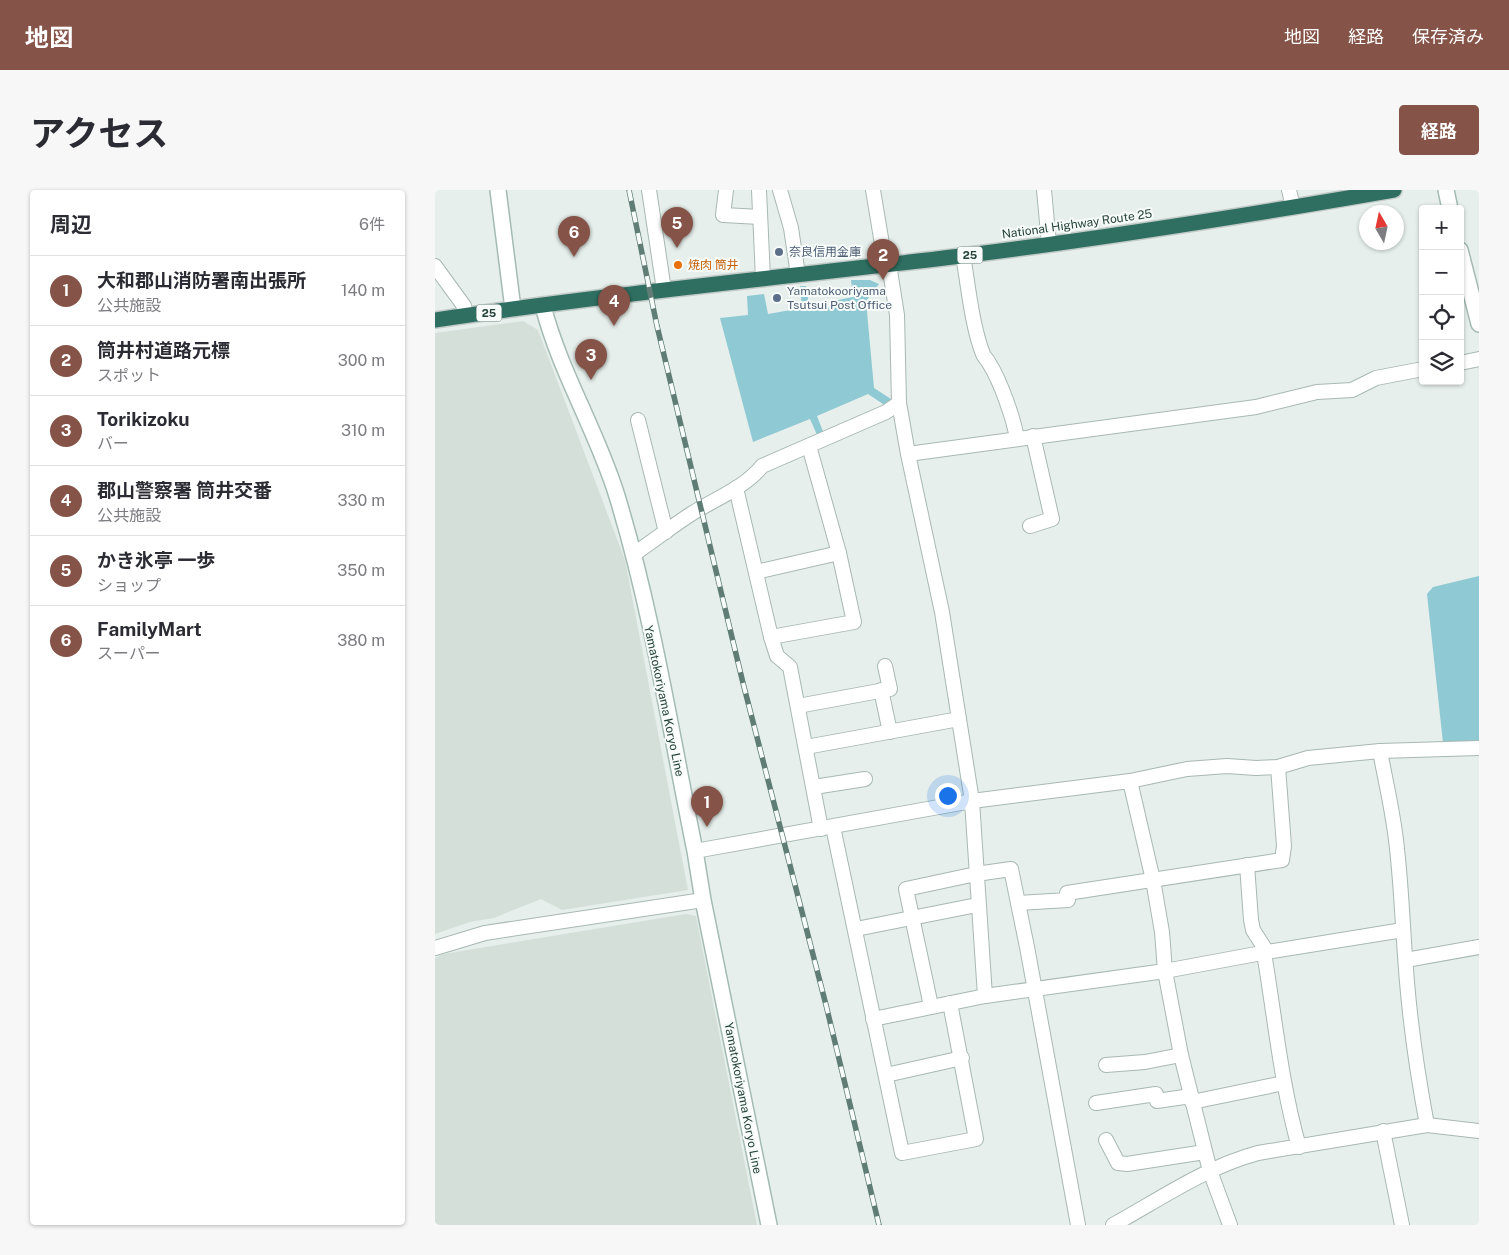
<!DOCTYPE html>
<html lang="ja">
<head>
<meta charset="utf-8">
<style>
	body { margin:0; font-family:"Public Sans","Noto Sans JP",sans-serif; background:#f7f7f7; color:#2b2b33 }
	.controls { position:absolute; right:15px; top:15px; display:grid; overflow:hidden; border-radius:5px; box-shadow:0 1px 4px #0004 }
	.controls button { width:45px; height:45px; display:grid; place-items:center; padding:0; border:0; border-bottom:1px solid #e1e1e2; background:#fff; color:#2b2b33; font:25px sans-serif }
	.compass { position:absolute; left:924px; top:15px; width:45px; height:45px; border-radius:50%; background:#fff; box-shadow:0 1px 4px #0004; rotate:351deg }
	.you { position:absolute; left:512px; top:605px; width:18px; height:18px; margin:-12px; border:4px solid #fff; border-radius:50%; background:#1a73e8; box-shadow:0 0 0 8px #1a73e833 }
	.badge { display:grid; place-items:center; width:32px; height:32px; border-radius:50%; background:#855347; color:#fff; font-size:16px; font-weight:700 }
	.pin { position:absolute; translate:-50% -41px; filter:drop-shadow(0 1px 2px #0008) }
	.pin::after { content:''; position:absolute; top:26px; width:18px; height:15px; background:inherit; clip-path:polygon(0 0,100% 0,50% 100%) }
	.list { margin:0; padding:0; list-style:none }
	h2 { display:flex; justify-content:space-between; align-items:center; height:65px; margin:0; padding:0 20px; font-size:21px }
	h2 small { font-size:16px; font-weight:400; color:#7c7c81 }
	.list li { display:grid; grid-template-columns:32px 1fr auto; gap:15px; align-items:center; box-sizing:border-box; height:70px; padding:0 20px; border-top:1px solid #e1e1e2 }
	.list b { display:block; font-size:19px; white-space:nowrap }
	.list p { margin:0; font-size:16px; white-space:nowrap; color:#7c7c81 }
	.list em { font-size:16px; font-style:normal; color:#7c7c81 }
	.icon { flex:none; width:28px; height:28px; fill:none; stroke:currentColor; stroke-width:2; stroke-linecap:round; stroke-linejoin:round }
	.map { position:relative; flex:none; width:1044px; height:1035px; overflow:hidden; border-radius:5px }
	header { display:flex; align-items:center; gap:30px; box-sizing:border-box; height:70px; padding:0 25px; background:#855347; color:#fff }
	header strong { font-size:24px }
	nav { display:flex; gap:28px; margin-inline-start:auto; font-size:18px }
	.intro { display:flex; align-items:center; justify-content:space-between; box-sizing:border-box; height:120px; padding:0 30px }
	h1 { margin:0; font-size:35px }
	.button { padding:12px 22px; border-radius:5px; background:#855347; color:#fff; font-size:18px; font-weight:700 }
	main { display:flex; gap:30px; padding:0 30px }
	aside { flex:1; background:#fff; border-radius:5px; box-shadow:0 1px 4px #0004 }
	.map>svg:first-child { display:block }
	.built { fill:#d4dfda }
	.water { fill:#8ec9d4 }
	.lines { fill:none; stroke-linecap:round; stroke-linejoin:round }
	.street-casing { stroke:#a8b8b2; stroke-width:16 }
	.secondary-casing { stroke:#a4bbb3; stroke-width:18 }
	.highway-casing { stroke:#c2cac8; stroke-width:18 }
	.street { stroke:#fff; stroke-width:14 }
	.secondary { stroke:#fff; stroke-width:15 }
	.highway { stroke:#2f6f62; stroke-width:15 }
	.rail-casing { stroke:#5f7d75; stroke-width:5.5 }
	.rail { stroke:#f7fbf9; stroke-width:4; stroke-dasharray:11; stroke-linecap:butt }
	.service-dot { fill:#5c6f8a; stroke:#f7fbf9; stroke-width:2 }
	.food-dot { fill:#e8710a; stroke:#f7fbf9; stroke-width:2 }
	.labels { text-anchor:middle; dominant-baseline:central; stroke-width:4; stroke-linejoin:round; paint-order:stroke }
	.shield { fill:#f7fbf9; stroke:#637a73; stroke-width:1 }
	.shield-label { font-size:11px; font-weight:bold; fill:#24423a }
	.street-label { font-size:12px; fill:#24423a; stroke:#f7fbf9 }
	.service-label { font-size:12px; fill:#4e5e75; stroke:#f7fbf9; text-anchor:start }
	.food-label { font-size:12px; fill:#c56008; stroke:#f7fbf9; text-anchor:start }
</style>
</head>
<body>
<header>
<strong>地図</strong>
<nav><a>地図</a><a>経路</a><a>保存済み</a></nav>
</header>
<div class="intro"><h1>アクセス</h1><a class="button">経路</a></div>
<main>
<aside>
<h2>周辺<small>6件</small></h2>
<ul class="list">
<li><span class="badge">1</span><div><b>大和郡山消防署南出張所</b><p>公共施設</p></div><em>140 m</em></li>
<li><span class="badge">2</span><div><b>筒井村道路元標</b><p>スポット</p></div><em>300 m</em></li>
<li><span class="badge">3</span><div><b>Torikizoku</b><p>バー</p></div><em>310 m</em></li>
<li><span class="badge">4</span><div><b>郡山警察署 筒井交番</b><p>公共施設</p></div><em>330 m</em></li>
<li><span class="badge">5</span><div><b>かき氷亭 一歩</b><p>ショップ</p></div><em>350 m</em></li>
<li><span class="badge">6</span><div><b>FamilyMart</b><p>スーパー</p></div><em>380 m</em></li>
</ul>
</aside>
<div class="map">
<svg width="1044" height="1035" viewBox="0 0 1044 1035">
	<rect width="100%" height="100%" fill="#e6efeb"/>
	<g class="built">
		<polygon points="88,131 103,140 190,370 253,700 127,720 106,709 59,728 35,732 0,744 0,143"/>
		<polygon points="251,724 261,726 322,1035 0,1035 0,768 8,764"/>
	</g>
	<g class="water">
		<polygon points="416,90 435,90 444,94 431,111 439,198 456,209 451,216 433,204 382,226 389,244 383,247 375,229 318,252 285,128 313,125 312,106 329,104 333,124 367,118 365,96 371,96 375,120 404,116 403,110 418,107"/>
		<polygon points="1044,386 1044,551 1008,553 992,404 998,397"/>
	</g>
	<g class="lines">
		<g class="street-casing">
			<g id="street">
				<polyline points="214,0 229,100"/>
				<polyline points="291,0 288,25 325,27"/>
				<polyline points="324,0 328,89"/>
				<polyline points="345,0 356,38 363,85"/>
				<polyline points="438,0 449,66 454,74 462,125 464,213 473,264 507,422 537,611 695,591 718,690 727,742 730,781 746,865 775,981 795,1035"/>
				<polyline points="609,0 614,54"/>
				<polyline points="854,0 858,17"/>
				<path d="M528,65C533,95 537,136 548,164C549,167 552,169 554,173C565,190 579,229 582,249"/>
				<polyline points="0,76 29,116 30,126"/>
				<polyline points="1025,173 1044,169"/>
				<polyline points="203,230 231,342"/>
				<polyline points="473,264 821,217 882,202 917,200 941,188 988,179"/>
				<polyline points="301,298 336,447 342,466 355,477 386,639"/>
				<polyline points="595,336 617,329 598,246"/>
				<path d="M199,364C218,351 236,337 256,324C278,310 311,297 327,276L451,222L464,213"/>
				<polyline points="321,382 404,363"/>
				<polyline points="336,447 419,432 404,363 374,256"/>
				<polyline points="446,500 455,542"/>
				<polyline points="363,516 455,499 450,476"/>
				<polyline points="371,557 524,529"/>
				<path d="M945,561C951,594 959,626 962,659C967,703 968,747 972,792C976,840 983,887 992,935"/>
				<polyline points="695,591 752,579 792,576 821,578 843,577 873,568 945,561 1044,558"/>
				<polyline points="379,597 430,589"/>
				<polyline points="398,637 467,963 541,949 515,813"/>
				<polyline points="260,661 537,611 550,806"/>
				<polyline points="812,675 816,730 818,740 832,762"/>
				<polyline points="583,713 633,710 632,703 847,670 849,656 843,577"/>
				<polyline points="421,739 542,715"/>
				<polyline points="0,758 50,743 268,710"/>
				<path d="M829,763C840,828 846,894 864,957"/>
				<polyline points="971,770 1044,757"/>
				<polyline points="496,816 471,699 541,684 576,679 592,757 643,1035"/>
				<polyline points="438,829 550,806 730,781 832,762 968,740"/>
				<polyline points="671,875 710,872 746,865"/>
				<polyline points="451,885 527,868"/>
				<polyline points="757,912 849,893"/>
				<polyline points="661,913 721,904 722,911 756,906"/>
				<polyline points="948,941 967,1035"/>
				<polyline points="671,950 683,973 692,974 770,962"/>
				<path d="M678,1035C725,1009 771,977 823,963L992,935L1044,941"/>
			</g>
		</g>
		<g class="secondary-casing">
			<g id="secondary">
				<polyline points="63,0 78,119"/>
				<polyline points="1011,0 1015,19"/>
				<polyline points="1025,60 1044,134"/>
				<path d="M108,116C125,182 162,241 182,306C217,421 236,543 260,661L268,710L334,1035"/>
			</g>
		</g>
		<g class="highway-casing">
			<path id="highway" d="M0,130C175,104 351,87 526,66C671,48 815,25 959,0"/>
		</g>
		<use href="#street" class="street"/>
		<use href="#secondary" class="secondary"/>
		<use href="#highway" class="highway"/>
		<g class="rail-casing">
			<polyline id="rail" points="194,0 222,136 308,493 391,815 444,1035"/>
		</g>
		<use href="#rail" class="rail"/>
	</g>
	<g class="service-dot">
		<circle cx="344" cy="62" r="5"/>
		<circle cx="342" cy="108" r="5"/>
	</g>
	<circle class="food-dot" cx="243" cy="75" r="5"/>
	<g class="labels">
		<g class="shield">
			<rect x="522.5" y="56.5" width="25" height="17" rx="4"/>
			<rect x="41.5" y="114.5" width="25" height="17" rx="4"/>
		</g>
		<g class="shield-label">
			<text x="535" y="65">25</text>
			<text x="54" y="123">25</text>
		</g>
		<g class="street-label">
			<text transform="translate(642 34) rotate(-8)">National Highway Route 25</text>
			<text transform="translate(229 511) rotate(78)">Yamatokoriyama Koryo Line</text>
			<text transform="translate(308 908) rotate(79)">Yamatokoriyama Koryo Line</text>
		</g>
		<g class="service-label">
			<text x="354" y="62">奈良信用金庫</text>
			<text x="352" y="101">Yamatokooriyama<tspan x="352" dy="14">Tsutsui Post Office</tspan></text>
		</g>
		<g class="food-label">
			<text x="253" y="75">焼肉 筒井</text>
		</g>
	</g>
</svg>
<div class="controls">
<button>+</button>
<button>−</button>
<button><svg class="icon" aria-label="locate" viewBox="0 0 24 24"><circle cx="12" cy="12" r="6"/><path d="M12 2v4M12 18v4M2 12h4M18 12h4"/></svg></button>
<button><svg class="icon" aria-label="layers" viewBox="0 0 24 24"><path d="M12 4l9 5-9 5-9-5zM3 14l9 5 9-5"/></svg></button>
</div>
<svg class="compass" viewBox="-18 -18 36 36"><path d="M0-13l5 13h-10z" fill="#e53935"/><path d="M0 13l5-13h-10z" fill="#7c7c81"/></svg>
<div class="you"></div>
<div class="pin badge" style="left:272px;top:637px">1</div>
<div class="pin badge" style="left:448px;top:90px">2</div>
<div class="pin badge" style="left:156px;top:190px">3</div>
<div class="pin badge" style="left:179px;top:136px">4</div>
<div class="pin badge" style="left:242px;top:58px">5</div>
<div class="pin badge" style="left:139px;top:67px">6</div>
</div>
</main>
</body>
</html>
